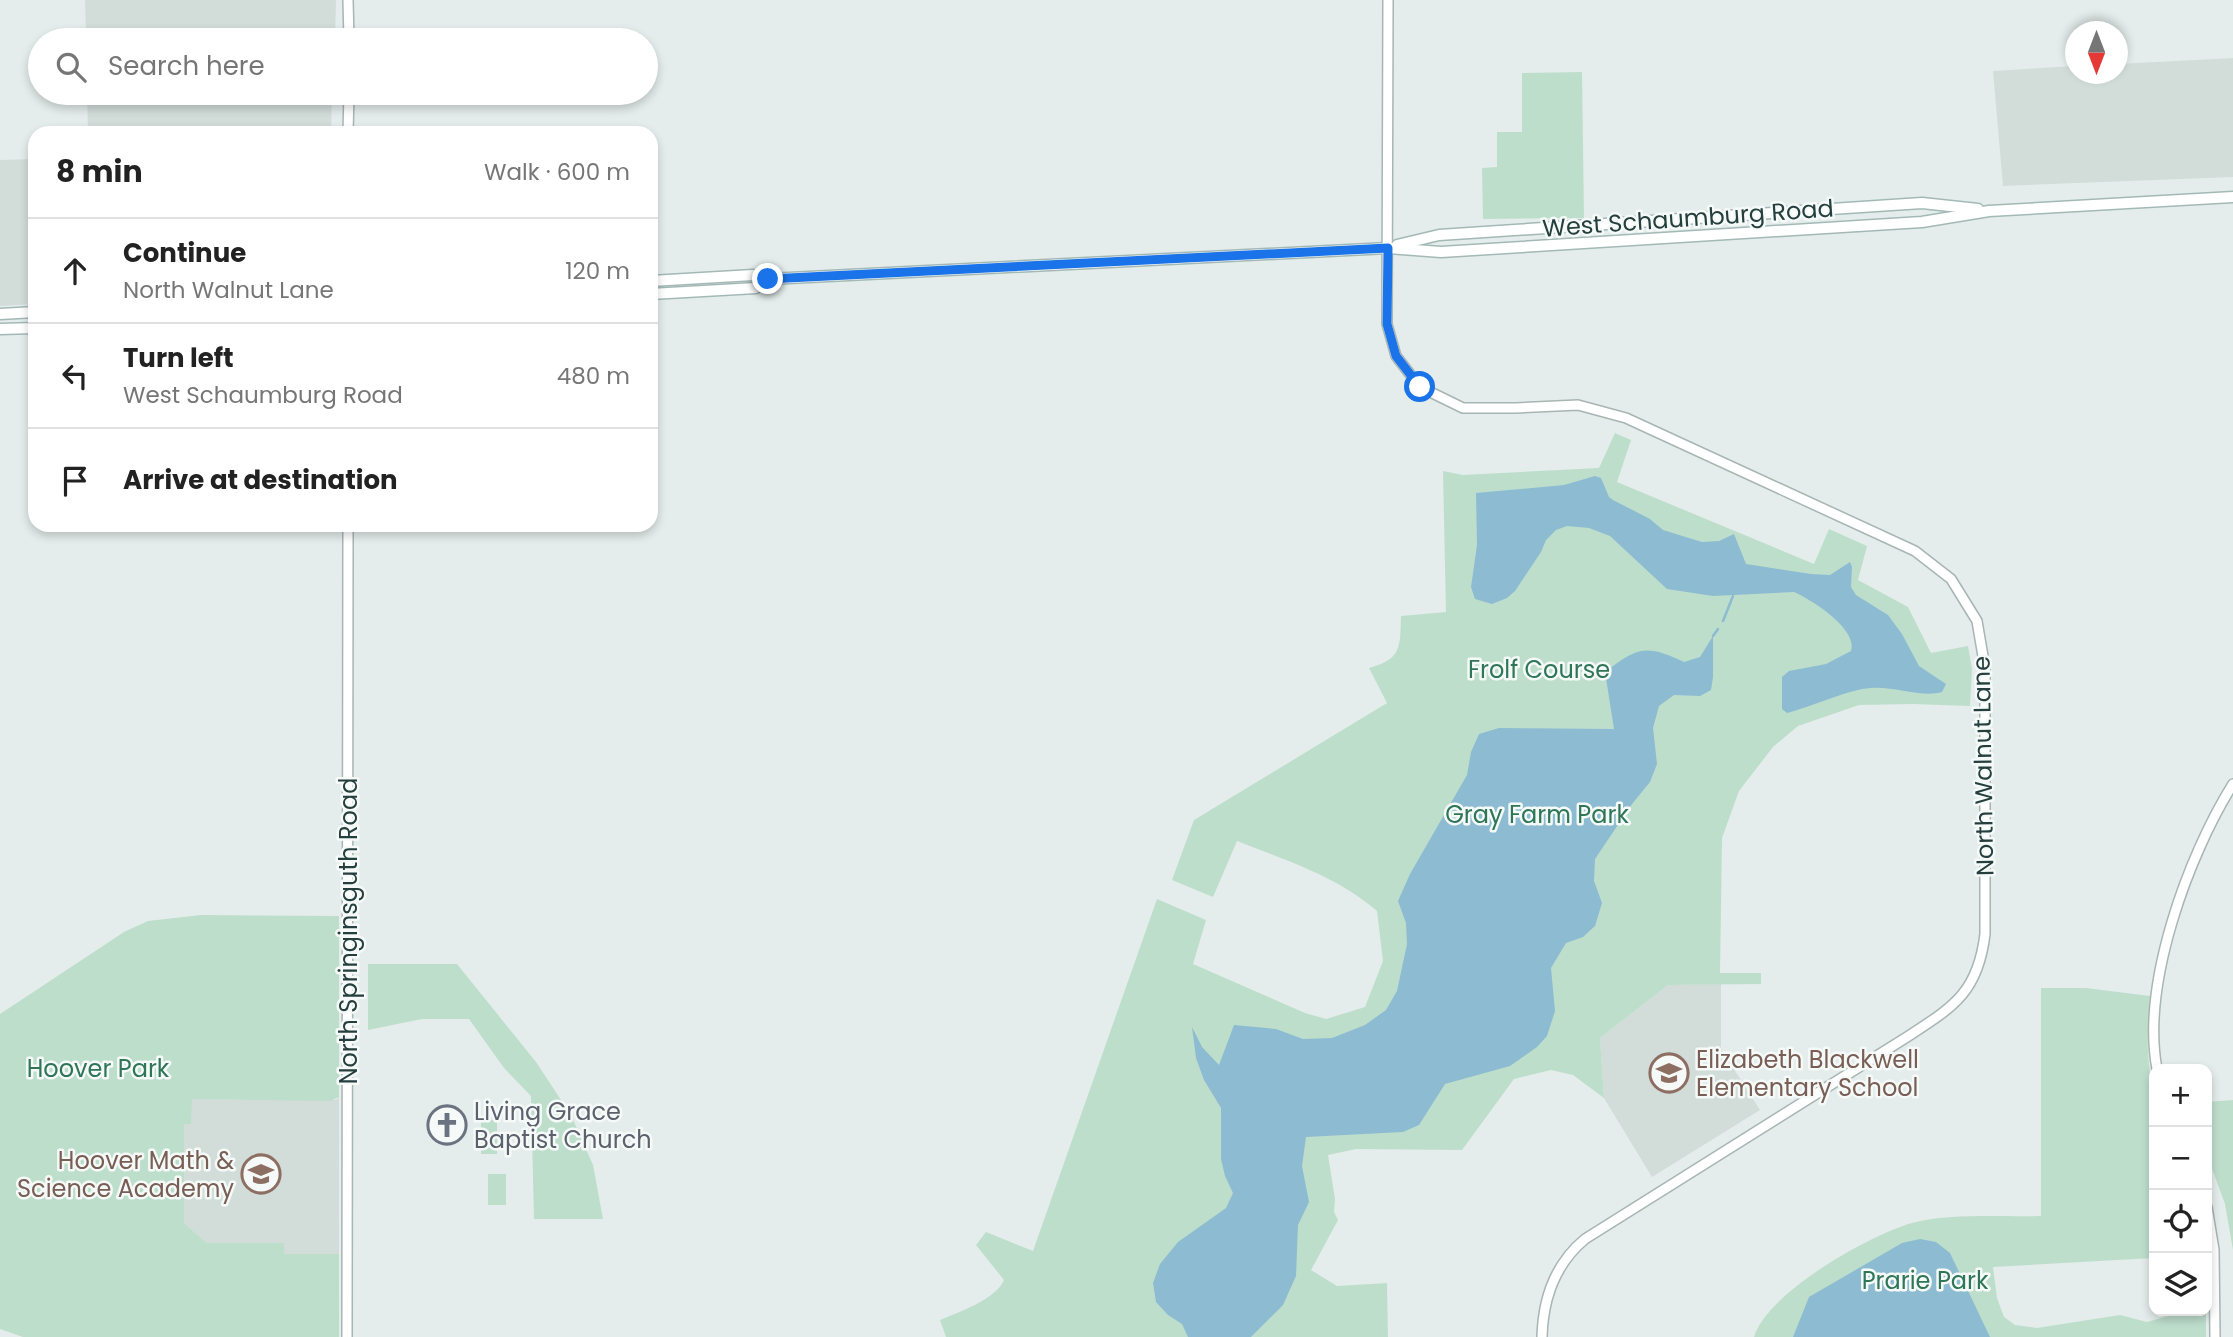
<!DOCTYPE html>
<html lang="en">
<head>
<meta charset="utf-8">
<style>
	body { margin:0; font-family:Poppins,sans-serif; background:#f2f2f2; color:#222 }
	.controls { position:absolute; right:21px; bottom:21px; display:grid; overflow:hidden; border-radius:14px; box-shadow:0 4px 10px #0003 }
	.controls button { width:63px; height:63px; display:grid; place-items:center; padding:0; border:0; border-bottom:2px solid #e0e0e0; background:#fff; color:#222; font:35px sans-serif }
	.compass { position:absolute; left:2065px; top:21px; width:63px; height:63px; border-radius:50%; background:#fff; box-shadow:0 4px 10px #0003; rotate:180deg }
	.stop { position:absolute; width:21px; height:21px; margin:-16px; border:5px solid #1a73e8; border-radius:50%; background:#fff }
	.stop.end { background:#1a73e8; border-color:#fff; box-shadow:0 2px 7px #0008 }
	.list { margin:0; padding:0; list-style:none }
	h2 { display:flex; justify-content:space-between; align-items:center; height:91px; margin:0; padding:0 28px; font-size:30px }
	h2 small { font-size:23px; font-weight:400; color:#767676 }
	.list li { display:grid; grid-template-columns:46px 1fr auto; gap:21px; align-items:center; box-sizing:border-box; height:105px; padding:0 28px; border-top:2px solid #e0e0e0 }
	.list b { display:block; font-size:26px; white-space:nowrap }
	.list p { margin:0; font-size:23px; white-space:nowrap; color:#767676 }
	.list em { font-size:23px; font-style:normal; color:#767676 }
	.icon { flex:none; width:38px; height:38px; fill:none; stroke:currentColor; stroke-width:2; stroke-linecap:round; stroke-linejoin:round }
	.map { position:relative; flex:none; width:2233px; height:1337px; overflow:hidden }
	.search { position:absolute; background:#fff; box-shadow:0 4px 10px #0003; left:28px; top:28px; width:630px; height:77px; display:flex; align-items:center; gap:18px; box-sizing:border-box; padding:0 24px; border-radius:38px; color:#767676; font-size:26px }
	.panel { position:absolute; background:#fff; box-shadow:0 4px 10px #0003; left:28px; top:126px; width:630px; height:406px; border-radius:21px }
	.map>svg:first-child { display:block }
	.built { fill:#d2ddda }
	.green { fill:#bedecc }
	.water { fill:#8dbbd1 }
	.lines { fill:none; stroke-linecap:round; stroke-linejoin:round }
	.stream { stroke:#8dbbd1; stroke-width:2.5 }
	.tertiary-casing { stroke:#a7b5b3; stroke-width:12 }
	.secondary-casing { stroke:#a3b9b5; stroke-width:13 }
	.tertiary { stroke:#fff; stroke-width:9 }
	.secondary { stroke:#fff; stroke-width:10 }
	.route { stroke:#1a73e8; stroke-width:9 }
	.labels { text-anchor:middle; dominant-baseline:central; stroke-width:5; stroke-linejoin:round; paint-order:stroke }
	.street-label { font-size:24px; fill:#243f3d; stroke:#f5faf8 }
	.park-label { font-size:24px; fill:#2e7657; stroke:#f5faf8 }
	.education-label { font-size:24px; fill:#785e54; stroke:#f5faf8; text-anchor:start }
	.worship-label { font-size:24px; fill:#5b616d; stroke:#f5faf8; text-anchor:start }
</style>
</head>
<body>
<div class="map">
<svg width="2233" height="1337" viewBox="0 0 2233 1337">
	<rect width="100%" height="100%" fill="#e4edeb"/>
	<g class="built">
		<polygon points="85,0 336,0 335,40 86,40"/>
		<polygon points="2233,58 2233,177 2003,186 1993,71 2075,66 2076,74 2118,74 2118,64"/>
		<polygon points="87,93 332,93 331,133 88,133"/>
		<polygon points="35,159 35,304 0,306 0,160"/>
		<polygon points="1721,984 1721,1049 1760,1110 1652,1177 1604,1098 1600,1038 1668,985"/>
		<polygon points="339,1097 339,1254 284,1254 284,1243 207,1243 184,1223 184,1124 191,1124 191,1099 336,1100"/>
	</g>
	<g class="green">
		<polygon points="1582,72 1584,218 1483,219 1482,168 1497,167 1497,132 1522,132 1522,73"/>
		<path d="M1615,433L1631,440L1617,482L1814,564L1829,529L1867,546L1858,580L1908,607L1931,653L1968,646L1972,669L1970,706L1913,704L1859,705L1798,726L1773,747L1739,791L1722,838L1720,973H1761V984L1668,985L1600,1038L1604,1098L1573,1075L1551,1070L1514,1079L1462,1150L1356,1149L1328,1155L1335,1199L1334,1212L1338,1220L1311,1270L1337,1286L1387,1283L1388,1337H946L940,1320C959,1312 995,1300 1004,1280L976,1245L986,1232L1033,1251L1157,899L1206,920L1193,964L1305,1013L1326,1019L1365,1007L1383,961L1377,911C1337,876 1285,860 1237,841L1213,897L1172,880L1194,820L1387,703L1369,668C1402,659 1400,647 1401,616L1446,612L1443,471L1463,475L1599,468Z"/>
		<polygon points="201,915 339,916 339,1097 331,1101 192,1099 191,1124 184,1124 184,1223 207,1243 284,1243 284,1254 339,1254 339,1337 23,1337 0,1329 0,1014 124,932 148,921"/>
		<polygon points="368,964 457,964 536,1062 571,1115 593,1165 603,1219 534,1219 531,1096 504,1068 469,1019 422,1019 368,1030"/>
		<path d="M2041,988H2086L2150,996C2147,1030 2146,1061 2154,1094V1258L1993,1267L1997,1298L2004,1317L2015,1325L2037,1328L2120,1315L2147,1322L2179,1313L2206,1311V1337H1754C1767,1293 1869,1235 1912,1223C1949,1213 2002,1217 2041,1216Z"/>
		<polygon points="2233,1100 2233,1250 2225,1204 2207,1155 2207,1102"/>
		<polygon points="481,1119 497,1120 497,1154 481,1154"/>
		<rect x="488" y="1174" width="18" height="31"/>
	</g>
	<g class="water">
		<path d="M1595,476L1601,478L1609,497L1613,500L1650,519L1663,530L1702,542L1719,541L1734,534L1746,564L1811,574L1830,575L1850,562L1852,567L1851,587L1856,595L1888,615L1902,634L1919,666L1946,684L1942,692C1923,698 1893,686 1871,688C1849,689 1811,707 1787,713L1782,709V677L1789,671L1826,664L1851,651C1858,629 1812,600 1794,592L1713,596L1667,589L1610,536L1589,528L1567,526L1556,530L1546,540L1541,552L1515,591L1507,598L1492,604L1475,599L1471,587L1477,545L1476,493L1564,485Z"/>
		<path d="M1713,636V677L1711,690L1700,696L1674,695L1659,706L1653,728L1657,764L1650,782L1632,804L1595,859L1594,881L1602,903L1595,926L1583,937L1566,943L1551,968L1555,1011L1547,1036L1537,1047L1510,1066L1445,1084L1419,1125L1403,1132L1306,1137L1302,1166L1309,1202L1298,1225L1296,1276L1283,1305L1251,1337H1188L1182,1324L1168,1315L1156,1302L1153,1283L1160,1264L1178,1242L1226,1208L1233,1193L1225,1176L1221,1159V1108L1204,1080L1196,1058L1192,1027L1202,1047L1219,1065L1234,1025L1276,1029L1303,1039L1332,1038L1365,1025L1386,1010L1397,991L1407,944L1406,923L1398,901L1410,874L1467,775L1471,752L1479,734L1499,728L1614,729L1605,672C1638,647 1646,644 1684,662L1700,657Z"/>
		<polygon points="1920,1239 1936,1242 1950,1253 1990,1337 1793,1337 1809,1297 1902,1243"/>
	</g>
	<g class="lines">
		<g class="stream">
			<polyline points="1723,621 1733,596"/>
			<polyline points="1713,636 1718,629"/>
		</g>
		<g class="tertiary-casing">
			<g id="tertiary">
				<polyline points="348,0 349,40"/>
				<path d="M1388,0L1387,324L1396,356L1420,387L1463,408H1516L1578,405L1626,418L1915,551L1951,579L1977,621L1985,668V934C1978,993 1953,1007 1907,1037L1585,1239C1555,1264 1543,1299 1542,1337"/>
				<polyline points="348,133 349,93"/>
				<path d="M2157,1069C2141,984 2188,856 2233,784"/>
				<polyline points="2207,1207 2214,1250 2215,1337"/>
				<polyline points="347,1337 348,525"/>
			</g>
		</g>
		<g class="secondary-casing">
			<g id="secondary">
				<polyline points="1397,245 1439,235 1922,203 1978,209"/>
				<polyline points="651,281 753,275 769,279 1388,248 1441,252 1922,222 1989,211 2233,197"/>
				<polyline points="651,294 756,288 769,279"/>
				<polyline points="0,314 35,312"/>
				<polyline points="0,329 35,328"/>
			</g>
		</g>
		<use href="#tertiary" class="tertiary"/>
		<use href="#secondary" class="secondary"/>
	</g>
	<g class="lines">
		<polyline class="route" points="768,279 1388,248 1387,324 1396,356 1420,387"/>
	</g>
	<defs>
		<g id="school-ring" transform="scale(2.0125)"><circle r="9.5" fill="#f5faf8" stroke="#8d6e63" stroke-width="1.5"/><path d="M0-5L7-2L0 1L-7-2ZM-4 1L0 2.5L4 1V4Q0 6-4 4Z" fill="#8d6e63"/></g>
		<g id="church-ring" transform="scale(2.0125)"><circle r="9.5" fill="#f5faf8" stroke="#6b7280" stroke-width="1.5"/><path d="M-1.2-6h2.4v3.5h3.3v2.4h-3.3V6h-2.4V-.1h-3.3v-2.4h3.3Z" fill="#6b7280"/></g>
	</defs>
	<g fill-rule="evenodd">
		<use href="#school-ring" x="1669" y="1073"/>
		<use href="#church-ring" x="447" y="1125"/>
		<use href="#school-ring" x="261" y="1174"/>
	</g>
	<g class="labels">
		<g class="street-label">
			<text transform="translate(1688 218) rotate(-4)">West Schaumburg Road</text>
			<text transform="translate(1983 766) rotate(-91)">North Walnut Lane</text>
			<text transform="translate(348 931) rotate(-90)">North Springinsguth Road</text>
		</g>
		<g class="park-label">
			<text x="1539" y="669">Frolf Course</text>
			<text x="1537" y="814">Gray Farm Park</text>
			<text x="98" y="1068">Hoover Park</text>
			<text x="1925" y="1280">Prarie Park</text>
		</g>
		<g class="education-label">
			<text x="1696" y="1059">Elizabeth Blackwell<tspan x="1696" dy="28">Elementary School</tspan></text>
			<text x="234" y="1160" text-anchor="end">Hoover Math &amp;<tspan x="234" dy="28">Science Academy</tspan></text>
		</g>
		<g class="worship-label">
			<text x="474" y="1111">Living Grace<tspan x="474" dy="28">Baptist Church</tspan></text>
		</g>
	</g>
</svg>
<div class="controls">
<button>+</button>
<button>−</button>
<button><svg class="icon" aria-label="locate" viewBox="0 0 24 24"><circle cx="12" cy="12" r="6"/><path d="M12 2v4M12 18v4M2 12h4M18 12h4"/></svg></button>
<button><svg class="icon" aria-label="layers" viewBox="0 0 24 24"><path d="M12 4l9 5-9 5-9-5zM3 14l9 5 9-5"/></svg></button>
</div>
<svg class="compass" viewBox="-18 -18 36 36"><path d="M0-13l5 13h-10z" fill="#e53935"/><path d="M0 13l5-13h-10z" fill="#767676"/></svg>
<div class="stop" style="left:1420px;top:387px"></div>
<div class="stop end" style="left:768px;top:279px"></div>
<div class="search"><svg class="icon" aria-label="search" viewBox="0 0 24 24"><circle cx="10" cy="10" r="6"/><path d="M15 15l6 6"/></svg>Search here</div>
<section class="panel">
<h2>8 min<small>Walk · 600 m</small></h2>
<ul class="list">
<li><svg class="icon" aria-label="ahead" viewBox="0 0 24 24"><path d="M12 20V5M6 11l6-6 6 6"/></svg><div><b>Continue</b><p>North Walnut Lane</p></div><em>120 m</em></li>
<li><svg class="icon" aria-label="left" viewBox="0 0 24 24"><path d="M17 20v-9H6M10 6l-5 5 5 5"/></svg><div><b>Turn left</b><p>West Schaumburg Road</p></div><em>480 m</em></li>
<li><svg class="icon" aria-label="arrive" viewBox="0 0 24 24"><path d="M6 21V4h12l-3 4 3 4H6"/></svg><div><b>Arrive at destination</b></div></li>
</ul>
</section>
</div>
</body>
</html>
